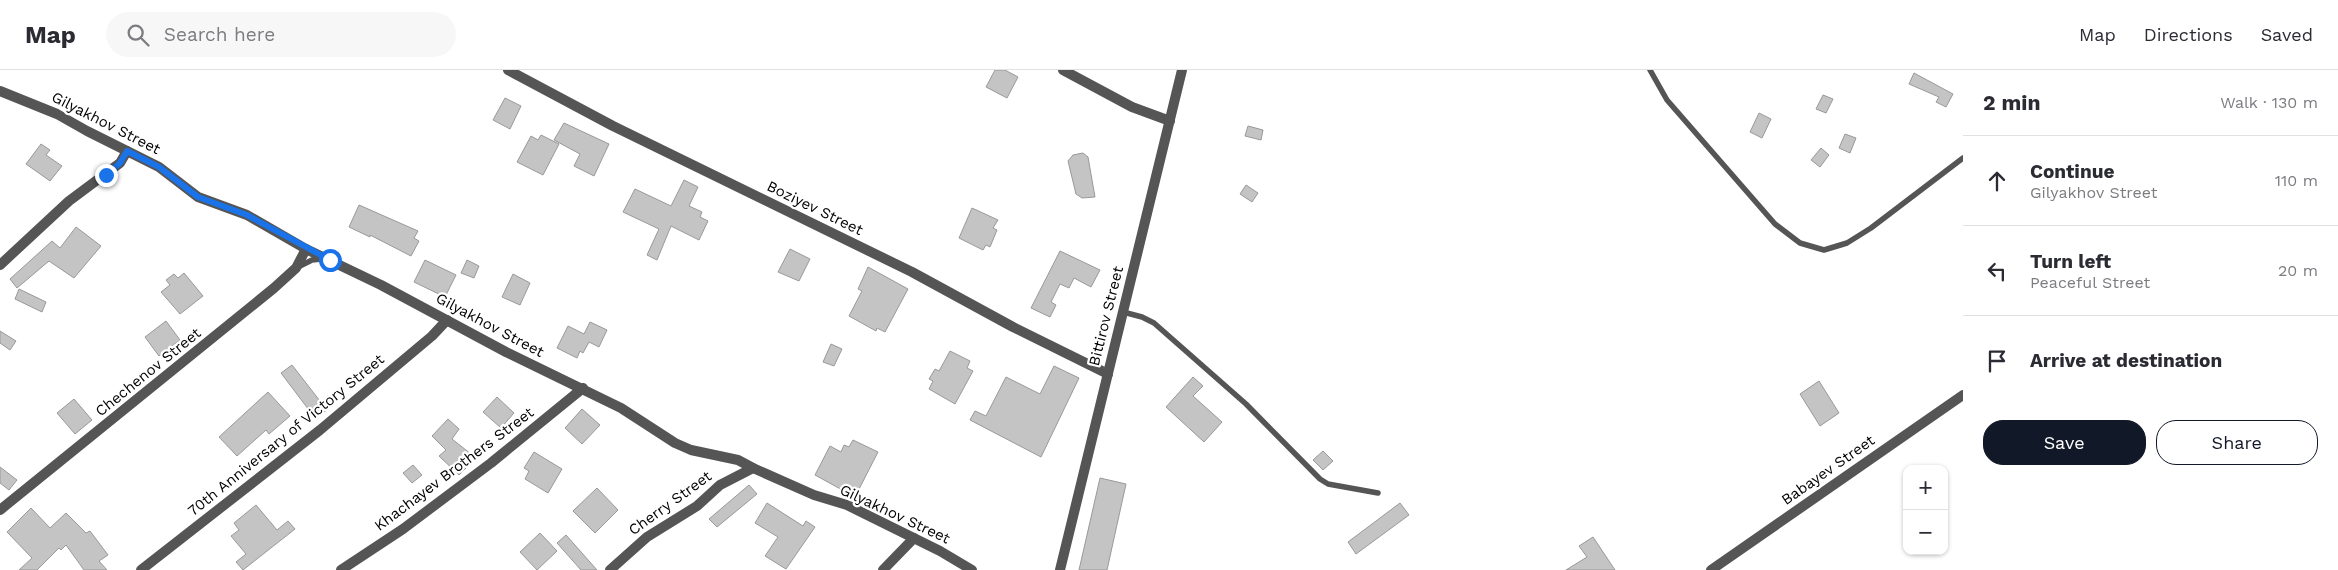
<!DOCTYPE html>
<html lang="en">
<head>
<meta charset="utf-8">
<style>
	body { margin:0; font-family:"Work Sans",sans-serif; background:#f7f7f7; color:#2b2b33 }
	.controls { position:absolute; right:15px; bottom:15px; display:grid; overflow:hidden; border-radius:10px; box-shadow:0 1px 4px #0004 }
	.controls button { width:45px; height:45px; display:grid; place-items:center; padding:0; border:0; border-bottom:1px solid #e1e1e2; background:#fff; color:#2b2b33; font:25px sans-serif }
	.stop { position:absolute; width:15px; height:15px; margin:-11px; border:4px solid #1a73e8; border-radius:50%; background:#fff }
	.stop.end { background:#1a73e8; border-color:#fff; box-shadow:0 1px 5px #0008 }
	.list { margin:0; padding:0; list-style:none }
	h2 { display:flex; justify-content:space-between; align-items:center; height:65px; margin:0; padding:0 20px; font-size:21px }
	h2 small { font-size:16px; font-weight:400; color:#7c7c81 }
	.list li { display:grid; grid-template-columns:32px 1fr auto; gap:15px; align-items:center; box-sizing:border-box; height:90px; padding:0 20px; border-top:1px solid #e1e1e2 }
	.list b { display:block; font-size:19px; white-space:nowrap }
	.list p { margin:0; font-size:16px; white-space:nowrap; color:#7c7c81 }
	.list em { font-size:16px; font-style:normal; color:#7c7c81 }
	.actions { display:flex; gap:10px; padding:15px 20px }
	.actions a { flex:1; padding:11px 0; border:1px solid #111827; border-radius:20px; text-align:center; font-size:18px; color:#111827 }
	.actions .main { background:#111827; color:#fff }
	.icon { flex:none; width:28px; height:28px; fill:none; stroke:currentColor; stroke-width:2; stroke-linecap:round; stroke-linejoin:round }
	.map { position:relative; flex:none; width:1963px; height:500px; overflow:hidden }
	header { display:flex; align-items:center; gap:30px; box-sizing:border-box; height:70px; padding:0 25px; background:#fff; border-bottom:1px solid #e1e1e2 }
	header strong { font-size:24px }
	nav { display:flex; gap:28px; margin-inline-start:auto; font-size:18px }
	.search { width:350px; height:45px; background:#f7f7f7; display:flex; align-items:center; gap:12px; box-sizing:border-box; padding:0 18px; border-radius:28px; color:#7c7c81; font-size:19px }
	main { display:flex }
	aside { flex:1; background:#fff }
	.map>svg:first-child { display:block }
	.building { fill:#c4c4c4; stroke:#999 }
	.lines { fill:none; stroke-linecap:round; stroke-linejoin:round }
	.service { stroke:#555; stroke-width:5.5 }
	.minor { stroke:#555; stroke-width:10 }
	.tertiary { stroke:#555; stroke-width:10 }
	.route { stroke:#1a73e8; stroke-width:6 }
	.labels { text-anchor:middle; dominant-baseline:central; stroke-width:4.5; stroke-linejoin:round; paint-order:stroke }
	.street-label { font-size:15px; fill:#000; stroke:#fff }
</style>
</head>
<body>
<header>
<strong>Map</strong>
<div class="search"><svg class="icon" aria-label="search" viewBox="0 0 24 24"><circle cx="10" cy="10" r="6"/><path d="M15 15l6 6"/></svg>Search here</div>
<nav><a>Map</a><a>Directions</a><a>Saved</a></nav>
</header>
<main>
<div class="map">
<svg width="1963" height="500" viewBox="0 0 1963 500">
	<rect width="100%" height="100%" fill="#fff"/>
	<g class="building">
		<polygon points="995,0 1005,0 1018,7 1007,28 986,17"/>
		<polygon points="1914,3 1953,24 1946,37 1936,32 1939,27 1909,14"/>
		<polygon points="1823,25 1833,29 1826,43 1816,39"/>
		<polygon points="505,28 521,36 510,59 493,50"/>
		<polygon points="1759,43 1771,49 1762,68 1750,62"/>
		<polygon points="564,53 609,74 594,106 574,96 580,84 554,70"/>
		<polygon points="1248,56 1263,60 1261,70 1245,66"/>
		<polygon points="1845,64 1856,68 1850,83 1839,78"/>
		<polygon points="541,65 559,74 543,105 517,92 531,66 538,70"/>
		<polygon points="41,74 50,80 46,85 62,96 50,111 26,94"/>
		<polygon points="1821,78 1829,85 1820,97 1811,90"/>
		<polygon points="1083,83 1088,87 1095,127 1082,128 1076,124 1068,91 1073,85"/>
		<polygon points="684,110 698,117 689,136 702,142 700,147 708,151 699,170 671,156 657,190 647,185 659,159 623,142 635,119 671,136"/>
		<polygon points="1246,115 1258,123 1252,132 1240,124"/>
		<polygon points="359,135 418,161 414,168 419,171 411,186 370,165 370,167 349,157"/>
		<polygon points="972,138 998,150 993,158 997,160 990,177 986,175 983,180 959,168"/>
		<polygon points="76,157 101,176 74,208 49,191 17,218 10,209 52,171 60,178"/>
		<polygon points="790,179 810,189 799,211 778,202"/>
		<polygon points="1060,181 1100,200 1091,217 1074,208 1069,218 1060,214 1051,232 1056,235 1050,247 1031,238"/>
		<polygon points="425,190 456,205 445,227 414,212"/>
		<polygon points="467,190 479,196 474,208 461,203"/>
		<polygon points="868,197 908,219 885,262 877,258 876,261 849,246 862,221 858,219"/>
		<polygon points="184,203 203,226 180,244 161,222 170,215 166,210 174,204 178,208"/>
		<polygon points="513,204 530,213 520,235 502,227"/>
		<polygon points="19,219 46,232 42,242 15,229"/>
		<polygon points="166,251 180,270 159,286 145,267"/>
		<polygon points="590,252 607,260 599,277 589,272 583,283 580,281 577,288 557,278 568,256 584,264"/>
		<polygon points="0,261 16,271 10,280 0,273"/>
		<polygon points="831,274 842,279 834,296 823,292"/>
		<polygon points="950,281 970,291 967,298 973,301 955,334 929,319 933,311 929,309 935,299 939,301"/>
		<polygon points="292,295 327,340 315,348 281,303"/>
		<polygon points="1054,296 1079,308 1041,387 970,350 975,341 986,346 1006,307 1040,324"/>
		<polygon points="1193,307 1203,316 1193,326 1222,352 1204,372 1166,337"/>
		<polygon points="1819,311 1839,343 1820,356 1800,324"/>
		<polygon points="268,322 290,346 269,364 266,360 237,386 219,367"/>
		<polygon points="497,327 514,343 501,358 483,342"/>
		<polygon points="74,329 92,350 75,364 57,343"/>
		<polygon points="582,339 600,355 582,374 565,358"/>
		<polygon points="448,349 459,359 452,369 476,388 459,405 439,386 446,380 432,366"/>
		<polygon points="853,370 878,382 855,427 815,405 830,376 841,382 844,375 849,377"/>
		<polygon points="1323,381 1333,391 1323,400 1313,390"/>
		<polygon points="534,382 562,399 548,423 525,409 529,401 524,398"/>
		<polygon points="413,395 422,405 412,413 403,403"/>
		<polygon points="0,397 17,410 9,420 0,413"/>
		<polygon points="1100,408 1126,414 1107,500 1079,500"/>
		<polygon points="749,415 757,424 717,457 709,449"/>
		<polygon points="597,418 618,440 595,463 573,441"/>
		<polygon points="767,433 803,456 806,451 815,457 786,499 765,486 778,467 755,453"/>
		<polygon points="1400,433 1409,445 1356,484 1348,472"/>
		<polygon points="256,435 277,460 288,451 295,459 243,500 236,492 246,484 231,466 239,460 234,453"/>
		<polygon points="31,438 50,458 66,443 86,463 90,461 108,485 99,491 107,500 84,500 66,475 61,480 59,478 37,500 19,500 32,488 7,462"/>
		<polygon points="540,463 557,481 537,500 520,482"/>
		<polygon points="566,465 597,500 581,500 557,473"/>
		<polygon points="1593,467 1615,500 1566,500 1587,487 1579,476"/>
	</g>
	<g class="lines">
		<g class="service">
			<polyline points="1650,0 1667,30 1775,154 1800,173 1824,180 1847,173 1871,158 1963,88"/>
			<polyline points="298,197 312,190 322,189"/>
			<polyline points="1123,242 1142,247 1154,253 1246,334 1320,409 1328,414 1378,423"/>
		</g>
		<g class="minor">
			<polyline points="508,0 613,56 912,202 1013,257 1108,304"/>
			<polyline points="1063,0 1132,37 1170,51"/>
			<polyline points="0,21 57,44 87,61 159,97 198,127 247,145 306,179 381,215 506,282 621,338 675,373 691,380 738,390 753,398 814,425 847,435 940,481 972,500"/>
			<polyline points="0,195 69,131 120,93 127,81"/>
			<polyline points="0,440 274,218 296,198 306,179"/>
			<polyline points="141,500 320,360 432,266 447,250"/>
			<polyline points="341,500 403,459 491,393 583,318"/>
			<polyline points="610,500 647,467 697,436 720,415 753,398"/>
			<polyline points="883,500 914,468"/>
		</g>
		<g class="tertiary">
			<polyline points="1060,500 1182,0"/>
			<polyline points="1711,500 1963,325"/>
		</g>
	</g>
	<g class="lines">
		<polyline class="route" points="106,105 120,93 127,81 159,97 198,127 247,145 330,190"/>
	</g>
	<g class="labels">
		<g class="street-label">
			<text transform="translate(106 53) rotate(27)">Gilyakhov Street</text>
			<text transform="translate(815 138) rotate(26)">Boziyev Street</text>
			<text transform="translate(1106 246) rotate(-76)">Bittirov Street</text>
			<text transform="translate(490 255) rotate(28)">Gilyakhov Street</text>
			<text transform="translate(148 302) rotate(-39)">Chechenov Street</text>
			<text transform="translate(286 365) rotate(-39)">70th Anniversary of Victory Street</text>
			<text transform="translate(454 399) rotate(-37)">Khachayev Brothers Street</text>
			<text transform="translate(1828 400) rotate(-35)">Babayev Street</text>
			<text transform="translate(670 433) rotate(-36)">Cherry Street</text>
			<text transform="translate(895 444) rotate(25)">Gilyakhov Street</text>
		</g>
	</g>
</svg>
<div class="controls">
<button>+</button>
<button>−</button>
</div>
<div class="stop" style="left:330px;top:190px"></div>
<div class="stop end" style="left:106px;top:105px"></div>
</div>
<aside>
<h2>2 min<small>Walk · 130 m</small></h2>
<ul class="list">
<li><svg class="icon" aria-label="ahead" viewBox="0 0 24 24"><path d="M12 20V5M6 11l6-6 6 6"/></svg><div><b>Continue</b><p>Gilyakhov Street</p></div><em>110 m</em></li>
<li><svg class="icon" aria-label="left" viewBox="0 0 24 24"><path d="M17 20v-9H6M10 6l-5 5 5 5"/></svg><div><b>Turn left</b><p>Peaceful Street</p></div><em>20 m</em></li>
<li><svg class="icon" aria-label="arrive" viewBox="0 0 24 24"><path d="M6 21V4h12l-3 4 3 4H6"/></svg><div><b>Arrive at destination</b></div></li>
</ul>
<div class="actions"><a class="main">Save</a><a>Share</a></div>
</aside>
</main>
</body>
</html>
